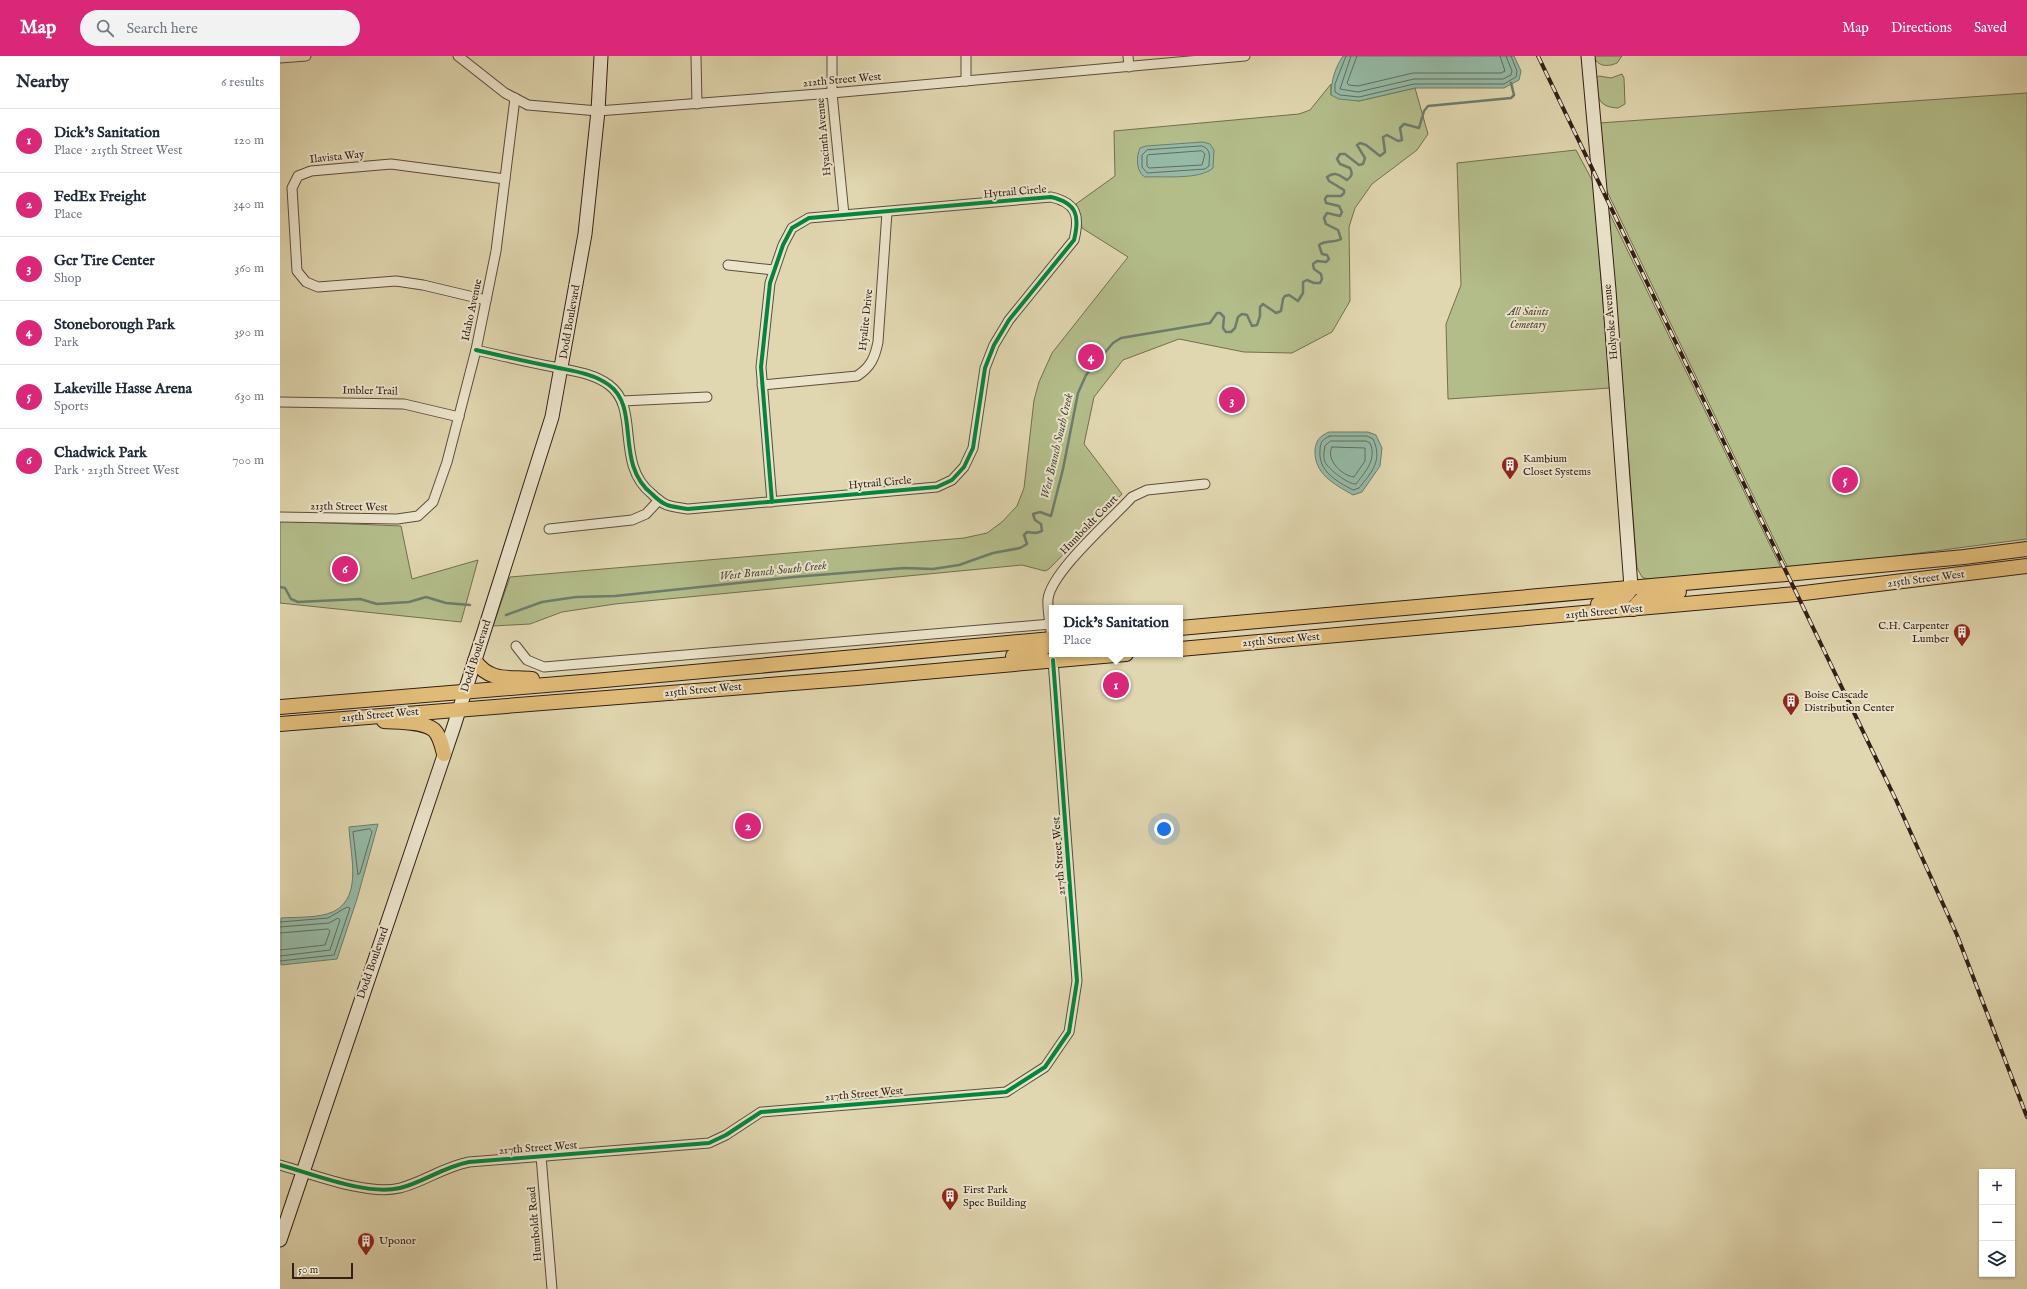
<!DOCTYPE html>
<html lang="en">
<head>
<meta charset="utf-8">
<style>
	body { margin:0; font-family:"IM FELL English",serif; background:#f2f2f3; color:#1f2937 }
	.controls { position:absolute; right:12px; bottom:12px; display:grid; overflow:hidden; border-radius:0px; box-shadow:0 1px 3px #0004 }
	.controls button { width:36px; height:36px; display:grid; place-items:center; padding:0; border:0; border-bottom:1px solid #e0e1e3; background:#fff; color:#1f2937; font:20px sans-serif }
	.scale { position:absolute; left:12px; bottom:10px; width:61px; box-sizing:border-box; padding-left:4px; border:2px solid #331f18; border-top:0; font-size:11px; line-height:14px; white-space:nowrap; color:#331f18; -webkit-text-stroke:3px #ebe4cb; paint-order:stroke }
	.you { position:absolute; left:884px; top:773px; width:14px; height:14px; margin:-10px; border:3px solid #fff; border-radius:50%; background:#1a73e8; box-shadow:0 0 0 6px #1a73e833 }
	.badge { display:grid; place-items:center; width:26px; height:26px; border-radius:50%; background:#db2777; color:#fff; font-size:13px; font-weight:700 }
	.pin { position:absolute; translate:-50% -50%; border:2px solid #fff; box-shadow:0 1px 4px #0006 }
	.popup { position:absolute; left:769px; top:549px; width:134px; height:52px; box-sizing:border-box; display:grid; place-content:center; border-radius:0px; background:#fff; filter:drop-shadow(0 1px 3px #0005); font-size:13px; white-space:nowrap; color:#747a83 }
	.popup b { font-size:15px; color:#1f2937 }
	.popup::after { content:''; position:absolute; left:50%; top:100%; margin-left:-8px; border:8px solid transparent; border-top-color:#fff }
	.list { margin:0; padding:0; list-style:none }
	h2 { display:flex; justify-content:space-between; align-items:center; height:52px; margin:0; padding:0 16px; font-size:17px }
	h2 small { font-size:13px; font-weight:400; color:#747a83 }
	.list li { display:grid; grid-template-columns:26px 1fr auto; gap:12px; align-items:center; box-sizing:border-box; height:64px; padding:0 16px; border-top:1px solid #e0e1e3 }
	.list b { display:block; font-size:15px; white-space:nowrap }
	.list p { margin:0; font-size:13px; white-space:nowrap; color:#747a83 }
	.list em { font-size:13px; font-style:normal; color:#747a83 }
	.icon { flex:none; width:22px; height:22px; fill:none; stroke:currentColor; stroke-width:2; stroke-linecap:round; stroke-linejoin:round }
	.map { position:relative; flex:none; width:1747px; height:1233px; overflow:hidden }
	header { display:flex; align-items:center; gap:24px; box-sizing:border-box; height:56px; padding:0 20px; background:#db2777; color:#fff }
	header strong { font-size:19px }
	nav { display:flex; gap:22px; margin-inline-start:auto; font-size:14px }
	.search { width:280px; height:36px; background:#f2f2f3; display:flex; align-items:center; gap:10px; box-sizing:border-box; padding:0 14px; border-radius:22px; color:#747a83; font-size:15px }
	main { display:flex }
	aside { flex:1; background:#fff }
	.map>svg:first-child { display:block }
	.green { fill:#b3bd8a; stroke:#736e51 }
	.water { fill:#95baa6; stroke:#6e7c6d }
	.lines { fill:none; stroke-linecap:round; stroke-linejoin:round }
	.shore { stroke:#646c5f; stroke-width:1 }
	.stream { stroke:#6e7c6d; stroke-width:2.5 }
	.street-casing { stroke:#5e4d3e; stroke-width:11 }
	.secondary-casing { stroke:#331f18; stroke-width:15 }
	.primary-casing { stroke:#331f18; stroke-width:16 }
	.street { stroke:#ebe4cb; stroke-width:9 }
	.secondary { stroke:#ebe4cb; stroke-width:13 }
	.primary { stroke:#e0bb78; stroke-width:14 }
	.rail-casing { stroke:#331f18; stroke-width:4 }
	.rail { stroke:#ebe4cb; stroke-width:2.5; stroke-dasharray:8; stroke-linecap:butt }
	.cycleway-casing { stroke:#ebe4cb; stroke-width:6 }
	.cycleway { stroke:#00873e; stroke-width:4 }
	.labels { text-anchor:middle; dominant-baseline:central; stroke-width:4; stroke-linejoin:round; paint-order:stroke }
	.street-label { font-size:11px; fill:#331f18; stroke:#ebe4cb }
	.park-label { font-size:11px; font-style:italic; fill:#534634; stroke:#ebe4cb }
	.poi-label { font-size:11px; fill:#331f18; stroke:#ebe4cb; text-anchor:start }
	.water-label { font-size:12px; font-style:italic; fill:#504e43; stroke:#ebe4cb }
</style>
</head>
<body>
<header>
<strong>Map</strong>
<div class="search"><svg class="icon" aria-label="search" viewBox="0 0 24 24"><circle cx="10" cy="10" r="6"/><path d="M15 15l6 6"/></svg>Search here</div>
<nav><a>Map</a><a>Directions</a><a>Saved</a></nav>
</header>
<main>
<aside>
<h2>Nearby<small>6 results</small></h2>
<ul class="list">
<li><span class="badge">1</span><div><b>Dick's Sanitation</b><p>Place · 215th Street West</p></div><em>120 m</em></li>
<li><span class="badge">2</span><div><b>FedEx Freight</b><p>Place</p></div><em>340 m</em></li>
<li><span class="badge">3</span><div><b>Gcr Tire Center</b><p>Shop</p></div><em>360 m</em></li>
<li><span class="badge">4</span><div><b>Stoneborough Park</b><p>Park</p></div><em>390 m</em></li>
<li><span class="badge">5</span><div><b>Lakeville Hasse Arena</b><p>Sports</p></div><em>630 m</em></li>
<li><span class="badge">6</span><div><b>Chadwick Park</b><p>Park · 213th Street West</p></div><em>700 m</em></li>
</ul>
</aside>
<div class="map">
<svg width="1747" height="1233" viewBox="0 0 1747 1233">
	<rect width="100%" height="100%" fill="#e0d6af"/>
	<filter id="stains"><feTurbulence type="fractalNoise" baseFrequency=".005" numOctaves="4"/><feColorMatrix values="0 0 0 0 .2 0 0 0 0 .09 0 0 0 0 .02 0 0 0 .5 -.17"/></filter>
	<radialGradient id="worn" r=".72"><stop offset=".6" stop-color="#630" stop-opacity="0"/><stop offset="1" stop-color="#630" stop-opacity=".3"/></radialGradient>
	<g class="green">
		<path d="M1314,0H1342L1337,7C1328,11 1317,11 1314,0Z"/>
		<path d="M1342,18L1344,22L1345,48L1338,52C1317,51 1317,40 1316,22L1319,20L1331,22Z"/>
		<polygon points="1051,28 1051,39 1079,45 1135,32 1148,78 1137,94 1092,128 1075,152 1069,171 1070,245 1052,276 1012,297 964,296 899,283 843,304 814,341 804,388 842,438 769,513 765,515 742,509 335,548 282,556 250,568 213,570 230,521 684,482 707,477 722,466 737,450 744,432 754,344 759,326 772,297 848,201 802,172 800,158 796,148 835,120 834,75 1019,58 1030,54"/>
		<polygon points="1747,37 1747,483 1509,514 1325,131 1319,67"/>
		<polygon points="1296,94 1313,126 1330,332 1168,343 1166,268 1181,229 1177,107"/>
		<polygon points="1327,152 1502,514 1461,514 1369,524 1362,521 1357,512 1343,332"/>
		<polygon points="0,465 121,470 132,523 198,504 181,566 0,547"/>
	</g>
	<g class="water">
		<path d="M1063,0H1234L1241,15L1239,24L1224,32H1135L1079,45L1059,43L1051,39C1051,25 1055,12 1063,0Z"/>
		<path d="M923,86L930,88L934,94L933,112C920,124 884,120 865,121C856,116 856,101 860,92L866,90Z"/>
		<path d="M1049,376H1088L1096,379L1102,392L1100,410L1082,436L1073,439C1054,428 1034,418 1035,394C1036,384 1040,380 1049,376Z"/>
		<path d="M98,768L77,843L57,903L1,909V862C15,861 33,862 47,858C85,847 70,800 69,771Z"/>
	</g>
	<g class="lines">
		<g class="shore">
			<polyline points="1066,0 1055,28 1055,36 1060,39 1079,41 1134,28 1224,28 1236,21 1237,15 1231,0"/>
			<polyline points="1071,0 1060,33 1078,36 1134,23 1223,23 1231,19 1232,15 1226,0"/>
			<polyline points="1077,0 1067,27 1069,29 1078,30 1133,17 1221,17 1225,15 1220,0"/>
			<path d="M922,90C932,93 929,101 929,110L925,113L867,117L862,111V99L867,94Z"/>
			<polygon points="922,95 925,98 922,109 869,112 867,110 867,100 868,99"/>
			<path d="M1050,380H1087L1093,383C1103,404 1092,416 1079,432L1073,434C1056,425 1038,415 1040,394C1040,386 1043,383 1050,380Z"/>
			<path d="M1051,385H1086L1090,387C1097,403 1086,415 1076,428C1069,429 1048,413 1045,406C1043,401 1044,396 1045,390Z"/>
			<path d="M1052,391L1085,392V405L1074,421C1062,420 1045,403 1052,391Z"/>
			<polygon points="90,773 92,776 80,817 78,819 73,776"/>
			<polyline points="0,866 48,862 67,851 70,852 54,899 0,905"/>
			<polyline points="0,871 49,867 58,862 60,864 50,894 0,900"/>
			<polyline points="0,877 48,873 50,875 45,889 0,894"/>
		</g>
		<g class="stream">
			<polyline points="0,531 5,532 11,543 18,546 80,543 97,548 129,546 146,541 166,547 190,549"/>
			<path d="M226,559L262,546L296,541L335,540L514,521L624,512L653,513L679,509L713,497L740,492L747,488L744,479L747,476L756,477L762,475L761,468L755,464L753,458L760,456L771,460L783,413L798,337L806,319L833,287L841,282L930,267L937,257H940L944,261L943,272L946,276H951L955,272L958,261L962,258L967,259L972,270L977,269L980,260V251L983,248L996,257L1001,255L1003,243L1005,240L1009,239L1018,245L1023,237V226L1027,224L1034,227H1040L1042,223L1041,218L1034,213L1033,208L1037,205L1046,206L1049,203L1047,199L1042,198L1039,189C1046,184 1054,187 1061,183L1058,174L1046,168L1044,162L1047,157L1060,160L1062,156L1059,150L1046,147L1045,143L1047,140H1061L1064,137V134L1049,125L1047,121C1055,115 1059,119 1067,124C1072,120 1073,118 1070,112L1060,108L1057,103L1060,98H1065L1079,109L1083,108L1085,102L1077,89L1080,87L1086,89L1100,100L1105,96L1103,81L1107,79L1118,85L1122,84L1120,72L1124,68L1139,72L1144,55L1148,50L1231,42L1234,39L1231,27"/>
		</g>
		<g class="street-casing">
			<g id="street">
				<polyline points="178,0 225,37 248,49 318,55 552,37 965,0"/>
				<polyline points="416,0 417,48"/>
				<polyline points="552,0 552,37 564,159"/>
				<polyline points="686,0 686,25"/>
				<polyline points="848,0 849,11"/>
				<polyline points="0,2 26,0"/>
				<polyline points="448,209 494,214"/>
				<polyline points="206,244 143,229 116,225 38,231 26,226 17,215 12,132 18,120 31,115 111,108 225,123"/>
				<path d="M196,294C222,300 248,306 274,311C292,315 313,317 329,329C361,352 334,408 372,438C376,442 382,447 387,449C393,451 401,452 408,453L657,431L672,424L684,411L693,392L705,312L714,289L729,264L794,184C800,160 797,147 771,141L529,162L512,172L503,189L490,227L481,311L492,446"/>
				<path d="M482,329L577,320C591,311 595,301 598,286L607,156"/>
				<polyline points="342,345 427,341"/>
				<polyline points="0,346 124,348 179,361"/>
				<polyline points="0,461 117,463 138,460 153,446 167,406 196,294 216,195 235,42"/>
				<polyline points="269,473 352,464 366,458 379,444"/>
				<path d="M772,583C771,570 767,556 768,543C771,516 832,463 852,441L867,434L925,428"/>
				<polyline points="236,590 247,604 264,611 771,568"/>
				<polyline points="261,1100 272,1233"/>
				<path d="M0,1109C33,1118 87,1140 120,1132C144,1126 163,1111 189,1106L429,1087L446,1079L481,1056L726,1036L765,1011L789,976L797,925L773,604"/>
			</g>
		</g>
		<g class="secondary-casing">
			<g id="secondary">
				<polyline points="1308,0 1329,234 1351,531"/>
				<polyline points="0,1184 174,670 272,361 305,178 318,55 321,0"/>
			</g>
		</g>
		<g class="primary-casing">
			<g id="primary">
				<path d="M1318,548C1332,546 1346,546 1351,531"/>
				<polyline points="1353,553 1361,544 1399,536"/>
				<polyline points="900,572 1506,518 1684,501 1747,493"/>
				<polyline points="900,593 1516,538 1747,510"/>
				<path d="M733,600C747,598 764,597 772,583"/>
				<path d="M195,605C210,626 228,621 252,623"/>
				<polyline points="0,651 314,625 772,583"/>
				<path d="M104,665C118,666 143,665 154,674C160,680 162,690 164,698"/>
				<polyline points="0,668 577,622 846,598"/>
			</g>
		</g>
		<use href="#street" class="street"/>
		<use href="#secondary" class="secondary"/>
		<use href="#primary" class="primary"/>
		<g class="rail-casing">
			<polyline id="rail" points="1258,0 1616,744 1677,879 1747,1061"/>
		</g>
		<use href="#rail" class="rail"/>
		<g class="cycleway-casing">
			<g id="cycleway">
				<path d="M196,294C222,300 248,306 274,311C292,315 313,317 329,329C361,352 334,408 372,438C376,442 382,447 387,449C393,451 401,452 408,453L657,431L672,424L684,411L693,392L705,312L714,289L729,264L794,184C800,160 797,147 771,141L529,162L512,172L503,189L490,227L481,311L492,446"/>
				<path d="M0,1109C33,1118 87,1140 120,1132C144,1126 163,1111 189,1106L429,1087L446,1079L481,1056L726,1036L765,1011L789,976L797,925L773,604"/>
			</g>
		</g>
		<use href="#cycleway" class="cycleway"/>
	</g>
	<defs>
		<g id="building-pin" transform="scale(0.9)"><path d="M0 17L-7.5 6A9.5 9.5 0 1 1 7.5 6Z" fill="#8f2418" stroke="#ebe4cb"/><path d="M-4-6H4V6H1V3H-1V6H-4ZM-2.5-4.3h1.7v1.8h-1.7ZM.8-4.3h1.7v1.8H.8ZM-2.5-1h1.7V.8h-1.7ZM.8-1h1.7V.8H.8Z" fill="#fff"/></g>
	</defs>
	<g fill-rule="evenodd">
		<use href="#building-pin" x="1230" y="409"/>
		<use href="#building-pin" x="1682" y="576"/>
		<use href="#building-pin" x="1511" y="645"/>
		<use href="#building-pin" x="670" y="1140"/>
		<use href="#building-pin" x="86" y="1185"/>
	</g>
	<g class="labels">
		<g class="street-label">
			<text transform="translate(562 24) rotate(-5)">212th Street West</text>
			<text transform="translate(544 81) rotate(-95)">Hyacinth Avenue</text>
			<text transform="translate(57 101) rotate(-6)">Ilavista Way</text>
			<text transform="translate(735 136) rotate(-5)">Hytrail Circle</text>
			<text transform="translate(192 254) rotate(-78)">Idaho Avenue</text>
			<text transform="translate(586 264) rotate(-84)">Hyalite Drive</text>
			<text transform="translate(290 266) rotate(-80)">Dodd Boulevard</text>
			<text transform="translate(1331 266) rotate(-95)">Holyoke Avenue</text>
			<text transform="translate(90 335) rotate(1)">Imbler Trail</text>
			<text transform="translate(600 427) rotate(-5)">Hytrail Circle</text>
			<text transform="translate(69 451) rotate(1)">213th Street West</text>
			<text transform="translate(809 469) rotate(-46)">Humboldt Court</text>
			<text transform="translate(1646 523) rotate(-7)">215th Street West</text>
			<text transform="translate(1324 556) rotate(-5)">215th Street West</text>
			<text transform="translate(1001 584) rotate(-5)">215th Street West</text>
			<text transform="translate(196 600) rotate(-72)">Dodd Boulevard</text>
			<text transform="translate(423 634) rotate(-5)">215th Street West</text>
			<text transform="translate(100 659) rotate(-5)">215th Street West</text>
			<text transform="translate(779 800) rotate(-94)">217th Street West</text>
			<text transform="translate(93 907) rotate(-71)">Dodd Boulevard</text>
			<text transform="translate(584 1038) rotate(-5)">217th Street West</text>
			<text transform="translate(258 1092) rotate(-4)">217th Street West</text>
			<text transform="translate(255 1168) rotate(-95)">Humboldt Road</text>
		</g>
		<g class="park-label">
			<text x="1248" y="256">All Saints<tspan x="1248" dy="13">Cemetary</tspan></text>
		</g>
		<g class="poi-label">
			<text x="1243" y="403">Kambium<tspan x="1243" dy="13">Closet Systems</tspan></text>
			<text x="1669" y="570" text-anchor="end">C.H. Carpenter<tspan x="1669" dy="13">Lumber</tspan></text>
			<text x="1524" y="639">Boise Cascade<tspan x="1524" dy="13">Distribution Center</tspan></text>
			<text x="683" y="1134">First Park<tspan x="683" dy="13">Spec Building</tspan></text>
			<text x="99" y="1185">Uponor</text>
		</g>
		<g class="water-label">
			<text transform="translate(777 390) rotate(-77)">West Branch South Creek</text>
			<text transform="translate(493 515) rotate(-6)">West Branch South Creek</text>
		</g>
	</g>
	<rect width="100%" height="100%" filter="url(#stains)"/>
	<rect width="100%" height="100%" fill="url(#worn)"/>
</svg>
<div class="controls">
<button>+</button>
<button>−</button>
<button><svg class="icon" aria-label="layers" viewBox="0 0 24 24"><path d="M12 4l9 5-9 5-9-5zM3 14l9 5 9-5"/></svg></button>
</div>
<div class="scale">50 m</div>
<div class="you"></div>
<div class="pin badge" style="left:836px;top:629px">1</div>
<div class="popup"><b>Dick's Sanitation</b>Place</div>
<div class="pin badge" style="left:468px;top:770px">2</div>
<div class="pin badge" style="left:952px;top:344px">3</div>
<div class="pin badge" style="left:811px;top:301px">4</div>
<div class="pin badge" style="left:1565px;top:424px">5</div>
<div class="pin badge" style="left:65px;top:513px">6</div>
</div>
</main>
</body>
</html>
